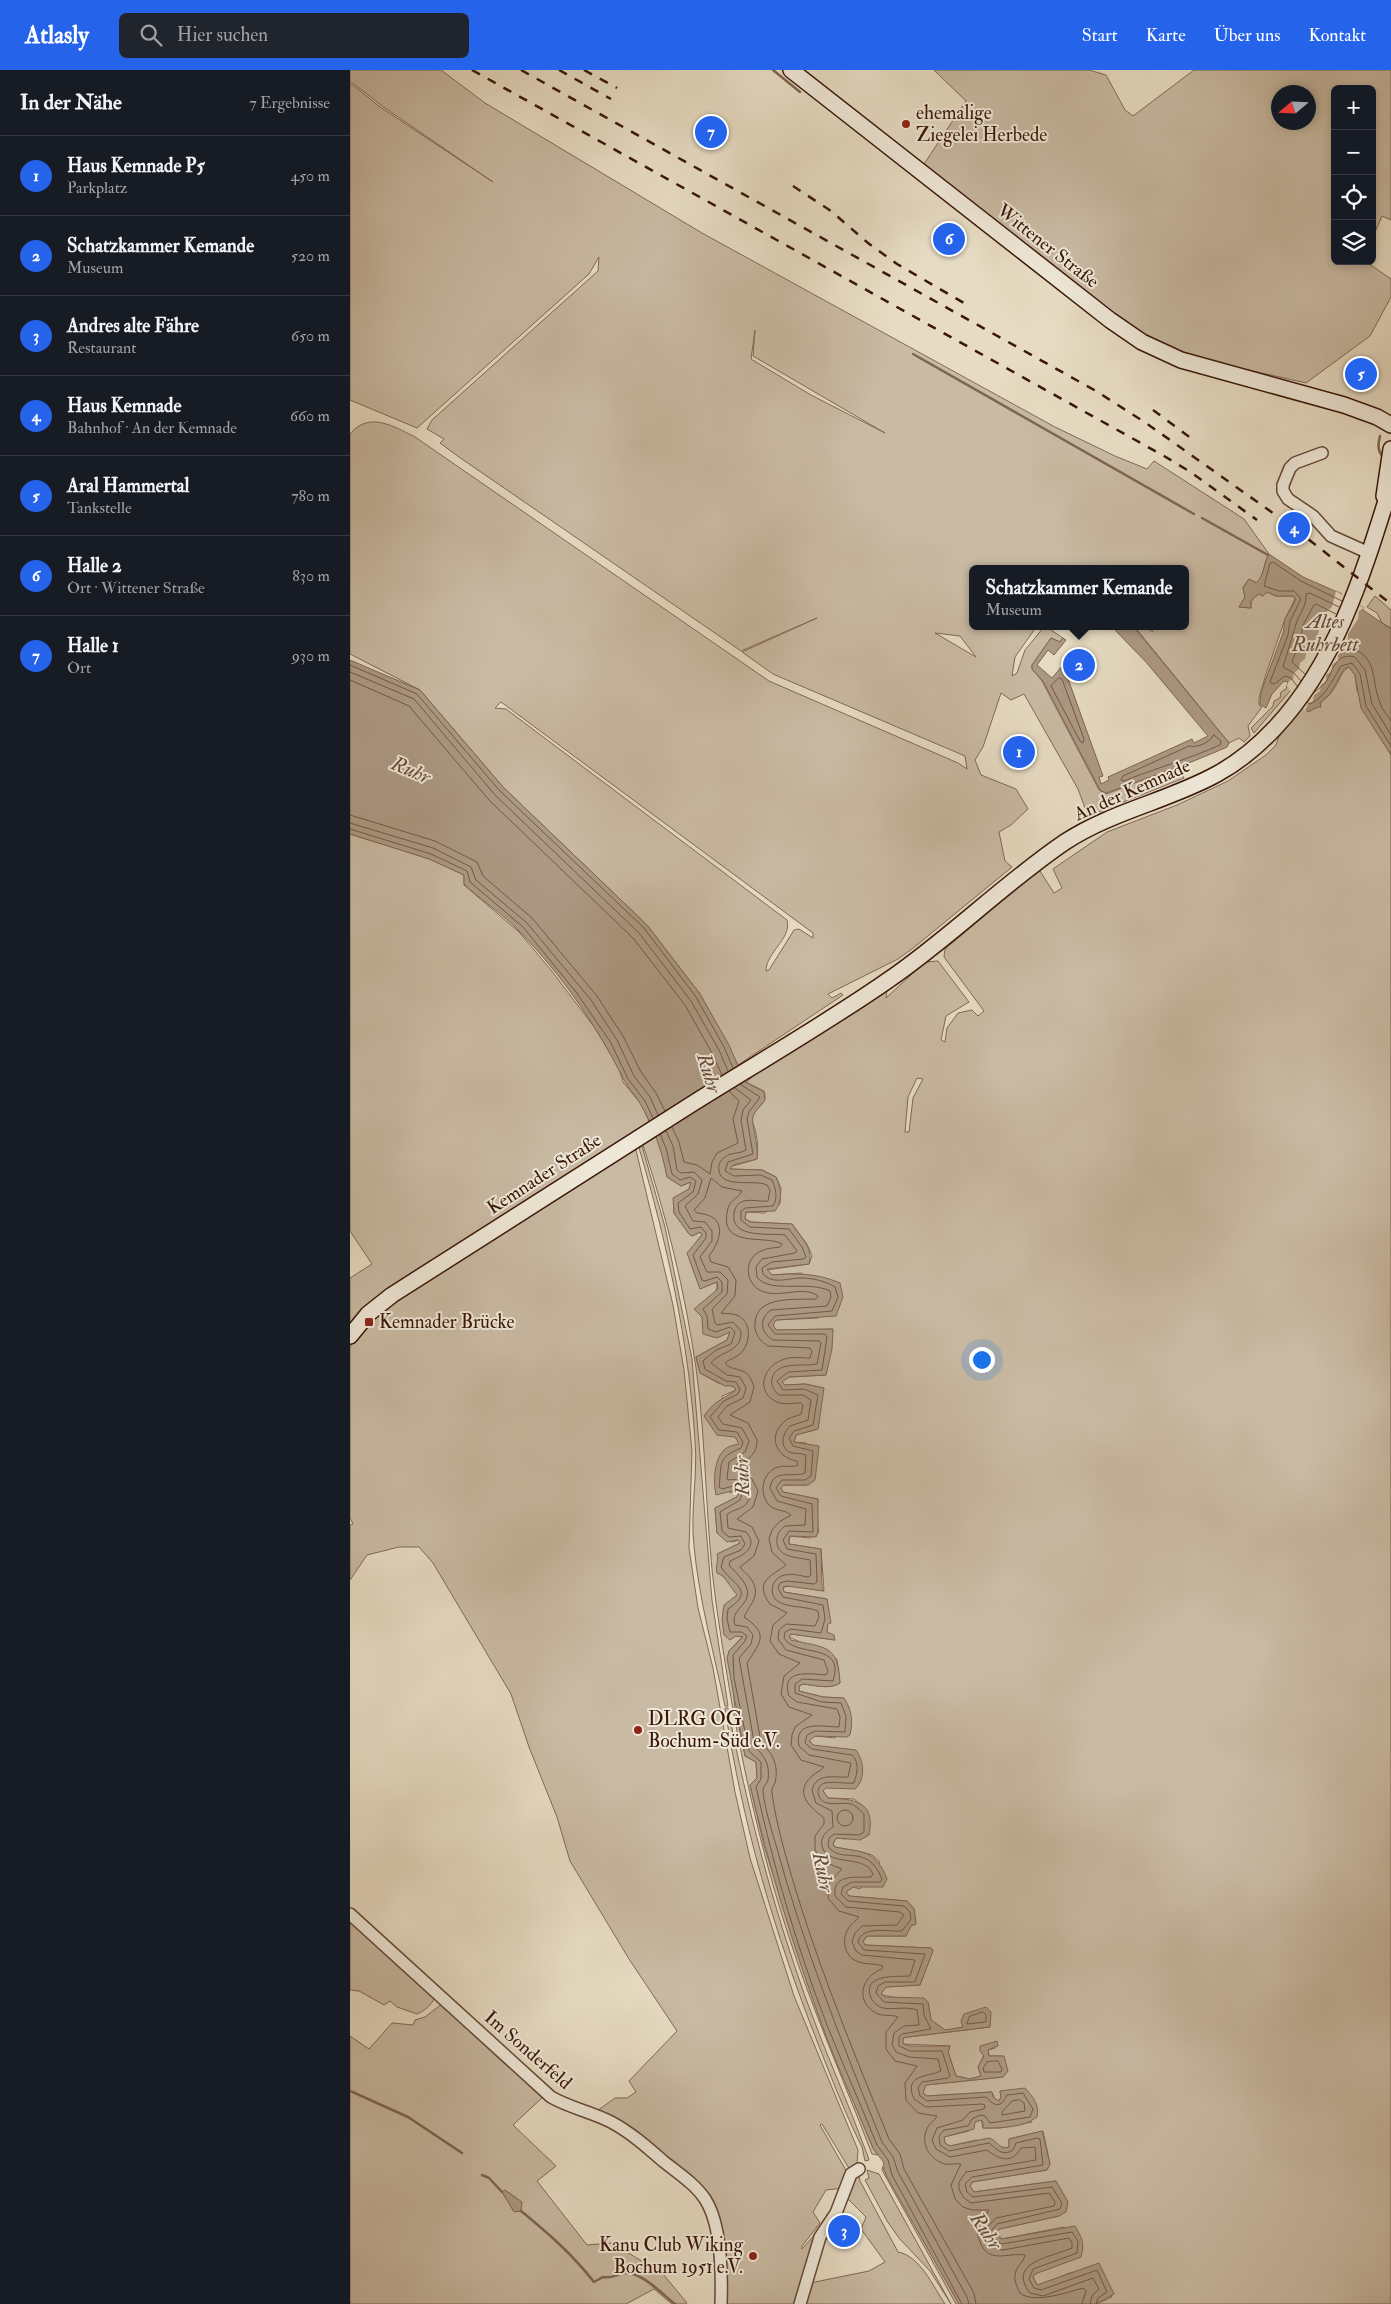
<!DOCTYPE html>
<html lang="de">
<head>
<meta charset="utf-8">
<style>
	body { margin:0; font-family:"IM FELL Double Pica",serif; background:#20242c; color:#f1f3f6 }
	.controls { position:absolute; right:15px; top:15px; display:grid; overflow:hidden; border-radius:8px; box-shadow:0 2px 8px #0003 }
	.controls button { width:45px; height:45px; display:grid; place-items:center; padding:0; border:0; border-bottom:1px solid #363941; background:#171b24; color:#f1f3f6; font:25px sans-serif }
	.compass { position:absolute; left:921px; top:15px; width:45px; height:45px; border-radius:50%; background:#171b24; box-shadow:0 2px 8px #0003; rotate:251deg }
	.you { position:absolute; left:631px; top:1289px; width:18px; height:18px; margin:-12px; border:4px solid #fff; border-radius:50%; background:#1a73e8; box-shadow:0 0 0 8px #1a73e833 }
	.badge { display:grid; place-items:center; width:32px; height:32px; border-radius:50%; background:#2563eb; color:#fff; font-size:16px; font-weight:700 }
	.pin { position:absolute; translate:-50% -50%; border:2px solid #fff; box-shadow:0 1px 5px #0006 }
	.popup { position:absolute; left:619px; top:495px; width:220px; height:65px; box-sizing:border-box; display:grid; place-content:center; border-radius:8px; background:#171b24; filter:drop-shadow(0 1px 4px #0005); font-size:16px; white-space:nowrap; color:#9ea1a6 }
	.popup b { font-size:19px; color:#f1f3f6 }
	.popup::after { content:''; position:absolute; left:50%; top:100%; margin-left:-10px; border:10px solid transparent; border-top-color:#171b24 }
	.list { margin:0; padding:0; list-style:none }
	h2 { display:flex; justify-content:space-between; align-items:center; height:65px; margin:0; padding:0 20px; font-size:21px }
	h2 small { font-size:16px; font-weight:400; color:#9ea1a6 }
	.list li { display:grid; grid-template-columns:32px 1fr auto; gap:15px; align-items:center; box-sizing:border-box; height:80px; padding:0 20px; border-top:1px solid #363941 }
	.list b { display:block; font-size:19px; white-space:nowrap }
	.list p { margin:0; font-size:16px; white-space:nowrap; color:#9ea1a6 }
	.list em { font-size:16px; font-style:normal; color:#9ea1a6 }
	.icon { flex:none; width:28px; height:28px; fill:none; stroke:currentColor; stroke-width:2; stroke-linecap:round; stroke-linejoin:round }
	.map { position:relative; flex:none; width:1041px; height:2234px; overflow:hidden }
	header { display:flex; align-items:center; gap:30px; box-sizing:border-box; height:70px; padding:0 25px; background:#2563eb; color:#fff }
	header strong { font-size:24px }
	nav { display:flex; gap:28px; margin-inline-start:auto; font-size:18px }
	.search { width:350px; height:45px; background:#20242c; display:flex; align-items:center; gap:12px; box-sizing:border-box; padding:0 18px; border-radius:8px; color:#9ea1a6; font-size:19px }
	main { display:flex }
	aside { flex:1; background:#171b24 }
	.map>svg:first-child { display:block }
	.green { fill:#c9baa3; stroke:#816855; fill-rule:evenodd }
	.water { fill:#ac9983; stroke:#7e6551 }
	.pier { fill:#e7dcc3 }
	.lines { fill:none; stroke-linecap:round; stroke-linejoin:round }
	.shore { stroke:#725845; stroke-width:1 }
	.stream { stroke:#7e6551; stroke-width:2.5 }
	.minor-casing { stroke:#644836; stroke-width:14 }
	.secondary-casing { stroke:#391607; stroke-width:18 }
	.minor { stroke:#efe8d8; stroke-width:11 }
	.secondary { stroke:#efe8d8; stroke-width:15 }
	.rail { stroke:#391607; stroke-width:2.5; stroke-dasharray:9 9; stroke-linecap:butt }
	.poi-dot { fill:#8f2418; stroke:#efe8d8; stroke-width:2 }
	.labels { text-anchor:middle; dominant-baseline:central; stroke-width:4; stroke-linejoin:round; paint-order:stroke }
	.poi-label { font-size:19px; fill:#391607; stroke:#efe8d8; text-anchor:start }
	.street-label { font-size:19px; fill:#391607; stroke:#efe8d8 }
	.water-label { font-size:20px; font-style:italic; fill:#674a39; stroke:#efe8d8 }
</style>
</head>
<body>
<header>
<strong>Atlasly</strong>
<div class="search"><svg class="icon" aria-label="search" viewBox="0 0 24 24"><circle cx="10" cy="10" r="6"/><path d="M15 15l6 6"/></svg>Hier suchen</div>
<nav><a>Start</a><a>Karte</a><a>Über uns</a><a>Kontakt</a></nav>
</header>
<main>
<aside>
<h2>In der Nähe<small>7 Ergebnisse</small></h2>
<ul class="list">
<li><span class="badge">1</span><div><b>Haus Kemnade P5</b><p>Parkplatz</p></div><em>450 m</em></li>
<li><span class="badge">2</span><div><b>Schatzkammer Kemande</b><p>Museum</p></div><em>520 m</em></li>
<li><span class="badge">3</span><div><b>Andres alte Fähre</b><p>Restaurant</p></div><em>650 m</em></li>
<li><span class="badge">4</span><div><b>Haus Kemnade</b><p>Bahnhof · An der Kemnade</p></div><em>660 m</em></li>
<li><span class="badge">5</span><div><b>Aral Hammertal</b><p>Tankstelle</p></div><em>780 m</em></li>
<li><span class="badge">6</span><div><b>Halle 2</b><p>Ort · Wittener Straße</p></div><em>830 m</em></li>
<li><span class="badge">7</span><div><b>Halle 1</b><p>Ort</p></div><em>930 m</em></li>
</ul>
</aside>
<div class="map">
<svg width="1041" height="2234" viewBox="0 0 1041 2234">
	<rect width="100%" height="100%" fill="#e7dcc3"/>
	<filter id="stains"><feTurbulence type="fractalNoise" baseFrequency=".004" numOctaves="4"/><feColorMatrix values="0 0 0 0 .2 0 0 0 0 .09 0 0 0 0 .02 0 0 0 .5 -.17"/></filter>
	<radialGradient id="worn" r=".72"><stop offset=".6" stop-color="#630" stop-opacity="0"/><stop offset="1" stop-color="#630" stop-opacity=".3"/></radialGradient>
	<g class="green">
		<path d="M0,0H91L135,33L352,163L705,357L765,386L797,399L804,391L894,449L919,484C913,493 915,504 907,513L899,509L893,517L895,527L889,537L901,538C901,531 903,527 909,524L913,526L917,522L926,526H943L945,529L935,549L916,604L909,628V635L912,637L898,656L900,666L894,672L889,668L879,673L784,556H794L803,562L799,556H835V499H623V556H687L665,587L662,606L667,603L675,580L693,558H698L713,568L710,572L701,568L682,595V599L692,611L749,720L756,724L824,698H829L834,708L738,746L728,719L674,624L661,630L651,623L633,677L625,690L631,705L666,719L678,739L661,755L649,762L655,791L662,797L562,879L548,889L478,924L482,928L491,923L493,925L388,995L350,924L297,855L153,717L70,620L0,584V364C19,341 43,356 65,367L419,611L608,693L617,699L615,686L423,604L392,582L467,548L391,581L109,387L90,373L94,369L77,359L82,350L248,201L249,187L239,204L67,358L0,330V13L30,37L143,112L32,36L0,11ZM405,260L403,286L535,363L461,325L401,289ZM585,563L610,566L626,587ZM151,632L463,863V868L449,859L444,860L419,900L416,901C416,882 442,869 437,850L156,639L145,638Z"/>
		<path d="M584,0H739L756,5L775,40L783,46L844,0H1041V150L1032,146L1022,169V19H985V191H1015L1041,209V227L1020,266L956,313L872,294L833,282L797,267L733,220L574,94L616,31ZM928,22H958V52H928Z"/>
		<polygon points="986,521 992,524 941,620 904,663 901,658 923,636 924,631 930,628 931,622 936,619 938,612 940,611 987,524"/>
		<polygon points="1025,526 1041,540 1041,558 1032,553 1027,543 1017,537"/>
		<path d="M1006,533L1014,538L1011,539L956,637L958,642C968,637 979,627 985,617C990,610 991,601 999,597L1005,605L1007,621L1041,685V2234H746L762,2227L722,2202L690,2215H687L683,2207L714,2157L652,2169L646,2162L649,2159L709,2146L706,2111L623,2122L620,2116L622,2112L697,2100L700,2094L693,2061L659,2069V2077L656,2078L626,2070L600,2076L595,2073L594,2067L619,2061L625,2052L631,2050L633,2058H650L682,2052L650,2021L651,2027L649,2031L645,2030L642,2022L577,2026L573,2023L575,2015L653,2007V1986H639L638,1980L645,1978L630,1981L634,1985L628,1997L631,2006L620,2009L606,2006L598,1982L600,1976L553,1974V1968L558,1967L640,1957L595,1960L581,1950L578,1932C568,1930 535,1927 531,1924L532,1919L536,1917L570,1915L583,1880L581,1878L515,1875L513,1872L517,1866H556L561,1855L566,1854L564,1839L557,1831L499,1826L496,1822L503,1817L510,1819L530,1792L522,1785L512,1782L485,1777L483,1774L486,1768L496,1769L518,1741L504,1729L478,1728L473,1721L476,1718L463,1675L459,1670L465,1666L485,1668L494,1628L473,1627L449,1621V1616L453,1614C465,1615 479,1620 490,1613L487,1589L439,1567L441,1564L485,1570L477,1562V1529L434,1522L433,1517L444,1516L474,1521L471,1479L439,1474L440,1466L460,1468L469,1462L467,1451L468,1429L433,1422L431,1418L434,1415H457L456,1373L444,1372L446,1365L468,1359L473,1318L455,1314L435,1315L431,1312L439,1307L476,1305L482,1259L426,1260L423,1255L425,1250L469,1248L452,1203L422,1205L417,1200L459,1194L462,1186L457,1174L442,1154L401,1152L395,1149L396,1142L414,1143L430,1134L431,1118L426,1107L412,1100L380,1099V1097L407,1089C408,1081 408,1072 406,1064C406,1059 402,1054 402,1049C403,1037 419,1036 414,1021L396,1012L421,992L537,920L536,928L575,892L588,891L619,932L596,946L591,970L595,972L597,958L608,943L622,940L628,946L634,941L594,887L595,879L685,803L690,801L704,823L712,818L703,799L757,762L827,735L878,711L916,685L926,675L931,660ZM567,1008L573,1009L563,1028L559,1062H555L558,1027Z"/>
		<polygon points="0,764 80,789 114,805 114,815 169,862 201,900 245,958 269,998 273,1012 291,1034 299,1051 286,1080 323,1235 334,1300 342,1381 339,1478 348,1538 363,1598 385,1722 400,1788 444,1926 508,2080 507,2094 500,2100 472,2054 470,2055 497,2102 494,2118 476,2120 463,2142 470,2153 452,2176 452,2179 469,2160 448,2234 374,2234 359,2129 247,2041 265,2028 277,2028 286,2022 279,2011 327,1961 279,1889 220,1791 207,1747 179,1677 161,1624 83,1493 69,1477 49,1477 17,1485 0,1510 0,1455 3,1454 0,1448 0,1278 5,1267 0,1259 0,1208 22,1194 0,1161"/>
		<path d="M306,1067L312,1079L317,1107L331,1116L341,1112L339,1119L324,1128V1143L339,1164L342,1166L350,1162L352,1165C333,1187 342,1194 350,1218L367,1212C369,1228 351,1239 353,1255L380,1262L377,1270L346,1287L350,1303L368,1313L383,1316L386,1320L372,1326L389,1374L380,1423L386,1420L389,1423L387,1427L365,1438L367,1463L382,1472L389,1470L390,1473L368,1484L373,1506L386,1520L387,1525L381,1531L386,1566H393L379,1581L385,1638L395,1686L406,1692L407,1708L400,1715L414,1776L473,1957L523,2078L528,2085L522,2084C494,2011 462,1939 438,1864C403,1757 382,1645 366,1533C355,1455 357,1376 346,1298C335,1222 317,1148 293,1075Z"/>
		<path d="M292,1076L315,1157L342,1289L362,1530L378,1636H375C364,1583 349,1530 344,1476C340,1441 348,1406 345,1371C339,1272 317,1173 289,1078Z"/>
		<path d="M375,1638H378C397,1737 422,1834 456,1929C475,1982 498,2032 517,2084L519,2090L515,2091L512,2077C495,2043 481,2007 467,1971C425,1864 392,1753 375,1638Z"/>
		<path d="M0,1848L85,1927C81,1935 76,1940 67,1944L47,1937L40,1931L34,1935L9,1921L0,1920Z"/>
		<polygon points="93,1933 195,2025 163,2055 206,2096 187,2111 237,2175 262,2173 313,2204 337,2233 335,2234 322,2234 304,2219 276,2234 0,2234 0,1966 19,1979 42,1953 63,1955 65,1950 75,1947"/>
		<polygon points="533,2097 609,2234 606,2234 532,2100"/>
		<polygon points="517,2100 529,2104 601,2234 580,2201 549,2168 537,2151 515,2110 519,2108"/>
		<path d="M508,2102L510,2111L548,2182C570,2186 583,2216 595,2234H453L460,2213L519,2201L535,2192L511,2159L516,2147L496,2127Z"/>
	</g>
	<g class="water">
		<path d="M919,484L953,507L985,521L1041,559V685L1011,638L1005,605L999,597L994,599L980,624L970,632L971,637H968L958,642L938,612L934,611L922,624L916,638L910,634L911,622L933,563L935,549L946,529L943,526H926L917,522L913,526L909,524L900,531L901,538L889,537L895,527L893,518L899,509L906,513C915,505 913,494 919,484Z"/>
		<path d="M761,556H783L879,673L877,677C837,695 797,708 756,723L750,720L693,611L682,599V595L701,568L710,572L713,568L716,570L704,585L698,580L687,595L702,608L713,595L753,706L749,707L751,714L759,710L758,707L842,669L844,673L858,666L796,592Z"/>
		<path d="M0,590L70,620L153,717L297,855L350,924L379,975L395,1012L414,1022L415,1030C411,1035 404,1042 403,1047C401,1053 409,1076 407,1089L383,1095L380,1099L412,1100L426,1107C431,1119 433,1130 425,1141L396,1142L395,1149L401,1152L442,1154C450,1167 464,1178 459,1194L417,1199L422,1205C446,1203 467,1203 490,1213L493,1227L486,1246L426,1250L423,1255L426,1260L483,1259L482,1279L476,1305L439,1307L432,1312L435,1315L455,1314L474,1318L468,1359L446,1365L444,1372L469,1376L465,1410L458,1415H434L431,1418L433,1422L468,1429C467,1440 470,1460 466,1467L440,1466L438,1470L439,1474L471,1479L472,1517L474,1521L437,1516L433,1517L434,1522L477,1529L481,1553L478,1554L477,1562L484,1565L485,1570L441,1564L439,1567L441,1570C474,1578 488,1573 490,1613C480,1620 465,1615 453,1614L449,1616V1621L473,1627L494,1628C502,1640 503,1651 500,1665L497,1667L465,1666L459,1671L463,1675L506,1680C514,1691 516,1709 505,1719L476,1718L473,1721L478,1728C504,1729 526,1731 519,1765L510,1770L486,1768L483,1774L485,1777C514,1783 525,1779 537,1809L533,1817H503L496,1822L499,1826L557,1831L564,1839L566,1854L561,1856L556,1866H517L513,1871L515,1875L581,1878L583,1881L570,1915L536,1917L531,1924L535,1927L574,1928L578,1932L581,1950L595,1960L613,1957L611,1951L614,1944L636,1937L641,1942L640,1957L558,1967L553,1968V1974L561,1976H600L598,1982L606,2006L620,2009L631,2006L628,1997L634,1986L630,1981V1976L647,1971L648,1976L638,1980L639,1986H654L658,2001L653,2007L576,2015L573,2023L577,2026L642,2022L643,2027L649,2031L651,2027L650,2021L675,2018C683,2027 690,2035 687,2047C673,2058 650,2058 633,2058V2052L631,2050L625,2052L624,2059L594,2067L595,2073L600,2076L639,2068C647,2070 650,2081 659,2077V2069L692,2061L700,2094L697,2100L622,2112L620,2116L624,2122L706,2111L718,2132L716,2142L709,2146L650,2159L646,2162L648,2167L652,2169L725,2156C732,2168 735,2174 731,2187L685,2204L683,2207L687,2215L749,2193L764,2224L746,2234H609L537,2107L533,2097L534,2093L523,2078C506,2037 487,1996 472,1955C443,1876 419,1797 400,1715L407,1708L406,1692L395,1686L377,1588L379,1581L393,1567L386,1566L380,1570L374,1565L372,1549L374,1535L387,1525L373,1506L367,1503C365,1496 369,1491 367,1484L390,1473L388,1470L377,1472L367,1463L365,1438L387,1427L389,1423L386,1420L366,1425C363,1412 364,1389 374,1380C378,1376 384,1375 389,1374L385,1367L367,1365L354,1346C363,1332 373,1329 386,1320L383,1316H375L350,1303L346,1287L377,1270L380,1262L367,1268L353,1264L352,1247L344,1239L368,1219L367,1212L350,1219L337,1183L352,1165L350,1162L342,1166L339,1164L324,1143L323,1128L339,1119L341,1112L331,1116L317,1107C312,1081 304,1058 291,1035C287,1026 278,1019 274,1010C247,956 212,905 169,861C153,844 132,831 114,814V805L79,789L0,764Z"/>
		<polygon points="155,2120 172,2132 171,2141 164,2142 152,2122"/>
	</g>
	<polygon class="pier" points="986,521 1014,538 1009,541 1008,549 998,564 998,570 993,575 993,581 988,585 988,591 982,595 982,601 976,605 976,611 971,615 970,621 964,625 963,631 958,634 955,641 937,616 938,612 943,609 944,603 949,599 950,593 955,589 956,583 961,579 961,573 966,569 972,552 977,548 977,541 982,537"/>
	<g class="lines">
		<g class="shore">
			<path d="M988,581L1004,579C1027,588 1022,612 1029,630C1031,638 1037,645 1041,651"/>
			<polyline points="0,595 67,624 149,720 294,858 346,927 374,977 383,998"/>
			<polyline points="0,602 64,629 145,725 289,863 341,931 369,980 378,1001"/>
			<polyline points="955,604 942,592 951,568 953,555 964,535 966,534 986,544"/>
			<polygon points="709,608 712,609 734,669 733,673 730,671 701,616"/>
			<polyline points="0,610 59,636 139,730 283,868 335,935 362,983 372,1005"/>
			<path d="M951,611L944,603L933,597C937,583 942,568 946,554C949,543 957,537 956,524L960,523L989,537"/>
			<polyline points="947,616 941,608 935,606 924,614 920,612 938,565 940,551 951,529 944,521 929,521 914,516 920,493 923,492 951,511 992,531"/>
			<path d="M963,623C968,620 972,616 976,612C983,600 986,582 1005,587L1015,600L1022,634L1041,665"/>
			<path d="M957,632L960,634C975,628 983,609 991,596L1002,593L1010,604L1016,636L1041,676"/>
			<path d="M864,665L871,671L870,675C839,689 806,698 774,711L771,710L773,706L839,676C847,678 859,673 864,665Z"/>
			<polyline points="0,745 85,771 127,792 133,806 182,848 247,926 273,966 291,1002 306,1023 315,1041"/>
			<polyline points="0,753 83,778 121,797 126,810 177,853 241,930 267,970 284,1006 300,1027 308,1045"/>
			<polyline points="0,759 81,784 117,801 120,812 173,857 226,922 261,973 278,1009 295,1031 303,1048"/>
			<path d="M390,1014L410,1027L399,1042L397,1049L403,1084L378,1092L375,1101L384,1106L411,1105L422,1110C426,1118 428,1129 423,1136L395,1138L391,1141V1150L400,1157L439,1159L452,1177L456,1187L454,1189L422,1192L412,1198L413,1204C423,1215 438,1208 451,1208C463,1208 475,1211 485,1217L488,1227L482,1241L425,1246L418,1255L425,1264H475L477,1267L472,1300L438,1302L427,1311L433,1320L454,1319L468,1325L463,1355L444,1361L439,1368L443,1376L463,1381L461,1406L455,1410H432L426,1418L431,1426L462,1434L463,1462L439,1461L433,1470L437,1479L466,1484L467,1512L464,1514L437,1511L430,1513L428,1518L433,1527L473,1535L475,1549L471,1563L441,1559L435,1562L434,1568C445,1588 496,1571 483,1611L452,1609L445,1614V1623L472,1632L491,1633L496,1646L495,1662L465,1661L457,1665L455,1673L462,1679L502,1685C510,1693 507,1703 504,1713C495,1714 484,1711 475,1713C464,1716 467,1731 477,1733C485,1735 494,1732 501,1734C506,1735 510,1741 514,1744V1762L509,1765L484,1764L479,1768L478,1776C491,1796 517,1771 532,1809L530,1812H502L493,1817L491,1824L498,1831L554,1836L560,1842L561,1849L552,1861C538,1862 512,1855 508,1872L514,1880L575,1884L565,1912H535L528,1916L526,1923L534,1932L573,1934L574,1945L581,1959L552,1964L549,1967V1976L560,1981H592L600,2006L598,2008L572,2012L568,2018L570,2026L577,2031L636,2027C645,2037 651,2038 657,2025L673,2023L683,2039L680,2047L640,2053L635,2046L630,2045L622,2049L618,2056L594,2060L589,2066L590,2075L599,2081L639,2073C647,2079 652,2087 663,2080L666,2073L687,2068L690,2069L693,2095L622,2107L615,2114L617,2122L623,2127L702,2117L712,2133L710,2139L647,2154L641,2161L644,2169L652,2174L722,2162L728,2171L727,2183L683,2199L679,2209L684,2218L691,2220L747,2200L757,2222L748,2228L746,2234"/>
			<path d="M385,1018L401,1030L393,1040L391,1050L396,1080C390,1084 381,1082 375,1087C370,1090 368,1095 369,1101C372,1119 405,1109 417,1115L420,1120L418,1131C410,1132 402,1129 394,1131C388,1133 385,1137 384,1143C380,1169 419,1163 435,1165L447,1181L445,1183L412,1189L406,1197L407,1207C419,1224 458,1210 480,1221L481,1227L477,1236L421,1240C409,1248 410,1263 423,1270L469,1271L471,1273L467,1294C457,1296 447,1294 438,1296C421,1298 416,1315 429,1325H453L461,1330L458,1350L440,1356C433,1363 429,1376 439,1382C444,1384 451,1383 456,1385L455,1403C442,1408 423,1398 420,1418L427,1431L456,1439L455,1455L435,1456C431,1459 427,1464 427,1469C425,1488 447,1487 460,1490L461,1505L458,1507C451,1506 442,1503 435,1505C422,1507 417,1525 429,1532C440,1538 456,1536 468,1541L469,1547L465,1556L436,1554L429,1560L428,1569L436,1580L474,1590L478,1601L476,1605C460,1604 430,1598 439,1626L447,1632L487,1639L490,1647L489,1657C475,1657 443,1649 449,1676L459,1685L501,1693L498,1707C484,1708 467,1702 462,1720L466,1733L482,1741L483,1757C474,1763 468,1770 474,1781C486,1796 515,1785 523,1804L521,1807C507,1808 482,1803 485,1826L496,1837L550,1842L554,1845L547,1855L512,1856L505,1863L502,1872L506,1881L512,1885L565,1890L560,1906C547,1907 511,1903 521,1928C523,1932 528,1937 533,1938C543,1940 557,1936 567,1940L569,1955L554,1956L544,1963L542,1975L546,1982L559,1987L588,1989L591,2001C578,2007 553,2004 564,2029L576,2037L632,2034L635,2035L634,2039L620,2042L613,2050L587,2058L582,2070L586,2079L600,2087L637,2080C650,2090 662,2094 671,2078L685,2077L686,2090L616,2102L609,2112V2119L613,2127L621,2133L699,2123L705,2132L704,2136L646,2148L635,2160C635,2171 641,2179 653,2180L719,2168L722,2173V2178C702,2187 656,2192 680,2223L693,2226L743,2208L749,2219L742,2226L740,2234"/>
			<polyline points="322,1057 329,1072 334,1092 347,1095 360,1104 362,1092 367,1083 388,1073 383,1049 389,1031 379,1021"/>
			<path d="M316,1061L323,1076L327,1100L331,1103L344,1102L352,1110L348,1124L335,1136L343,1151L355,1152L362,1161V1171L350,1187L357,1202H370L378,1210L377,1224L362,1239L365,1253L367,1255L383,1252L391,1261C392,1283 371,1280 361,1293L377,1305L390,1307L396,1318L393,1328L377,1336L368,1347L373,1354L392,1358L399,1371L395,1382L379,1392L377,1408L378,1410C393,1407 407,1419 397,1433C392,1440 382,1439 377,1445L378,1458L396,1462C409,1477 394,1485 380,1491L379,1495C384,1501 393,1509 396,1516C404,1535 379,1538 385,1555L397,1557L403,1565L401,1574L389,1588L405,1677C415,1687 420,1694 418,1710C417,1714 413,1716 413,1720C413,1731 422,1763 426,1775C454,1878 492,1973 532,2072L543,2087L548,2102L617,2227L619,2234"/>
			<path d="M310,1064L316,1078L322,1104L330,1110L340,1107L346,1111L343,1122L328,1133L329,1142L340,1159L351,1157L356,1163V1168L343,1185L352,1210L355,1211L367,1207L372,1212V1222L353,1239L357,1246L358,1259L366,1262L380,1257L385,1262L381,1274L366,1280L353,1291L355,1299L376,1311L386,1312L390,1319L388,1324L374,1331L360,1347L369,1360L387,1362L393,1372L391,1378C367,1388 372,1393 369,1417L372,1419L387,1415L393,1421L390,1430L370,1442L372,1461L379,1467L391,1466L395,1474L391,1480L374,1487L371,1497C381,1514 407,1520 378,1539L377,1549L380,1562H392L397,1566L395,1571L383,1585L384,1608L399,1681L411,1692V1709L406,1717C424,1798 447,1878 477,1955C493,1995 511,2035 527,2075L538,2090L542,2105L612,2234"/>
			<circle cx="495" cy="1748" r="8"/>
			<polygon points="633,1942 636,1945 636,1952 617,1954 619,1947"/>
			<polygon points="648,1991 652,1999 651,2002 634,2002 633,1998 637,1992"/>
			<polygon points="670,2030 674,2033 675,2041 652,2045 652,2042 662,2031"/>
			<path d="M626,2234L624,2223L554,2099L550,2084L539,2069C499,1971 459,1874 432,1772C428,1756 424,1739 422,1723C421,1719 423,1717 425,1713C429,1696 423,1683 411,1673L397,1593C411,1571 419,1564 394,1547C400,1534 412,1525 401,1509C398,1504 393,1502 390,1497L404,1486L409,1471L402,1457L387,1449L403,1437L408,1421L402,1409L385,1399L387,1394C399,1390 407,1384 407,1370L398,1353L380,1345L400,1332L404,1317C397,1293 384,1304 375,1293C379,1289 386,1288 391,1283C401,1272 402,1252 387,1245C381,1243 376,1244 371,1243L385,1226L386,1210L378,1197L361,1192L359,1186C373,1168 377,1145 347,1143L344,1140L355,1128L361,1108L372,1117L392,1121C389,1128 380,1130 378,1138C367,1180 415,1164 432,1174L430,1177C424,1178 417,1178 411,1181C395,1188 394,1209 408,1219C426,1231 452,1214 468,1226L466,1229C446,1230 405,1225 405,1254C404,1264 411,1272 418,1276L460,1278L462,1281L460,1288C451,1288 440,1286 432,1290C413,1297 405,1322 427,1332C434,1335 443,1333 451,1333L453,1335L451,1344C445,1347 438,1347 433,1353C417,1368 428,1388 447,1391L448,1395C442,1398 435,1395 428,1397C412,1402 408,1424 420,1436C426,1441 436,1440 441,1445L429,1452L422,1460L419,1469L422,1482L436,1495C422,1506 403,1511 420,1534L437,1543L423,1555L420,1571L429,1584L450,1593L434,1606L431,1624L439,1637L462,1645L445,1657L442,1665L441,1675L451,1690L474,1697C471,1701 466,1702 462,1706C443,1723 460,1737 474,1748V1754L465,1766V1780L474,1792L492,1799L479,1813L478,1828L489,1841L509,1847C506,1851 501,1854 498,1859C491,1871 495,1888 509,1892C517,1895 526,1893 533,1896L532,1899C512,1906 504,1931 526,1943C533,1947 541,1944 548,1947L536,1962V1979L545,1991L567,1996L555,2013L556,2030L568,2043L587,2046C585,2051 578,2054 576,2061C571,2076 581,2090 595,2094C601,2095 606,2093 611,2094L601,2115L605,2129L613,2137L622,2140H639C637,2146 630,2150 628,2156C627,2162 628,2167 630,2172C639,2195 658,2182 675,2185C674,2192 666,2196 665,2205C664,2211 667,2217 670,2223C684,2234 715,2223 733,2218L736,2221L732,2234"/>
		</g>
		<g class="stream">
			<polyline points="423,0 450,22"/>
			<polyline points="563,284 844,444"/>
			<path d="M1030,366C1028,375 1027,380 1033,387"/>
			<polyline points="852,448 918,485"/>
			<polyline points="0,2021 58,2047 112,2083"/>
			<polyline points="132,2105 139,2108 152,2122"/>
			<path d="M171,2141C198,2163 222,2184 244,2212L253,2207C263,2209 266,2204 275,2203C292,2202 312,2224 325,2234"/>
		</g>
		<g class="minor-casing">
			<g id="minor">
				<polyline points="972,383 945,393 940,398 933,415 933,421 938,429 963,446 981,466 1019,483"/>
				<path d="M0,1844L201,2027C220,2038 242,2042 261,2052C280,2062 297,2077 313,2091C328,2103 345,2114 355,2129C372,2155 372,2204 371,2234"/>
				<polyline points="450,2234 470,2167 486,2143 501,2104 509,2099"/>
			</g>
		</g>
		<g class="secondary-casing">
			<g id="secondary">
				<polyline points="441,0 760,250 792,272 831,290 994,335 1027,347 1041,355"/>
				<polyline points="1034,426 1041,379"/>
				<path d="M0,1266L18,1244L42,1225C143,1161 244,1096 345,1032C409,992 475,954 537,911C599,869 653,814 715,772C762,741 818,731 867,704C889,692 907,677 924,659C987,593 1014,501 1041,415"/>
			</g>
		</g>
		<use href="#minor" class="minor"/>
		<use href="#secondary" class="secondary"/>
		<g class="rail">
			<polyline points="122,0 814,386 839,401 907,450"/>
			<polyline points="171,0 746,321 796,353 944,458 1041,534"/>
			<polyline points="209,0 261,29"/>
			<polyline points="234,0 267,18"/>
			<polyline points="443,116 481,141 518,173 547,194 619,236"/>
			<polyline points="803,340 842,369"/>
		</g>
	</g>
	<g class="poi-dot">
		<circle cx="556" cy="54" r="5"/>
		<rect x="14" y="1247" width="10" height="10" rx="2.5"/>
		<circle cx="288" cy="1660" r="5"/>
		<circle cx="403" cy="2186" r="5"/>
	</g>
	<g class="labels">
		<g class="poi-label">
			<text x="566" y="43">ehemalige<tspan x="566" dy="22">Ziegelei Herbede</tspan></text>
			<text x="29" y="1252">Kemnader Brücke</text>
			<text x="298" y="1649">DLRG OG<tspan x="298" dy="22">Bochum-Süd e.V.</tspan></text>
			<text x="393" y="2175" text-anchor="end">Kanu Club Wiking<tspan x="393" dy="22">Bochum 1951 e.V.</tspan></text>
		</g>
		<g class="street-label">
			<text transform="translate(698 176) rotate(38)">Wittener Straße</text>
			<text transform="translate(782 720) rotate(-24)">An der Kemnade</text>
			<text transform="translate(194 1104) rotate(-33)">Kemnader Straße</text>
			<text transform="translate(178 1980) rotate(41)">Im Sonderfeld</text>
		</g>
		<g class="water-label">
			<text x="975" y="551">Altes<tspan x="975" dy="23">Ruhrbett</tspan></text>
			<text transform="translate(61 700) rotate(23)">Ruhr</text>
			<text transform="translate(359 1003) rotate(73)">Ruhr</text>
			<text transform="translate(392 1406) rotate(-92)">Ruhr</text>
			<text transform="translate(473 1802) rotate(78)">Ruhr</text>
			<text transform="translate(636 2161) rotate(56)">Ruhr</text>
		</g>
	</g>
	<rect width="100%" height="100%" filter="url(#stains)"/>
	<rect width="100%" height="100%" fill="url(#worn)"/>
</svg>
<div class="controls">
<button>+</button>
<button>−</button>
<button><svg class="icon" aria-label="locate" viewBox="0 0 24 24"><circle cx="12" cy="12" r="6"/><path d="M12 2v4M12 18v4M2 12h4M18 12h4"/></svg></button>
<button><svg class="icon" aria-label="layers" viewBox="0 0 24 24"><path d="M12 4l9 5-9 5-9-5zM3 14l9 5 9-5"/></svg></button>
</div>
<svg class="compass" viewBox="-18 -18 36 36"><path d="M0-13l5 13h-10z" fill="#e53935"/><path d="M0 13l5-13h-10z" fill="#9ea1a6"/></svg>
<div class="you"></div>
<div class="pin badge" style="left:669px;top:682px">1</div>
<div class="pin badge" style="left:729px;top:595px">2</div>
<div class="popup"><b>Schatzkammer Kemande</b>Museum</div>
<div class="pin badge" style="left:494px;top:2161px">3</div>
<div class="pin badge" style="left:944px;top:458px">4</div>
<div class="pin badge" style="left:1011px;top:304px">5</div>
<div class="pin badge" style="left:599px;top:169px">6</div>
<div class="pin badge" style="left:361px;top:62px">7</div>
</div>
</main>
</body>
</html>
